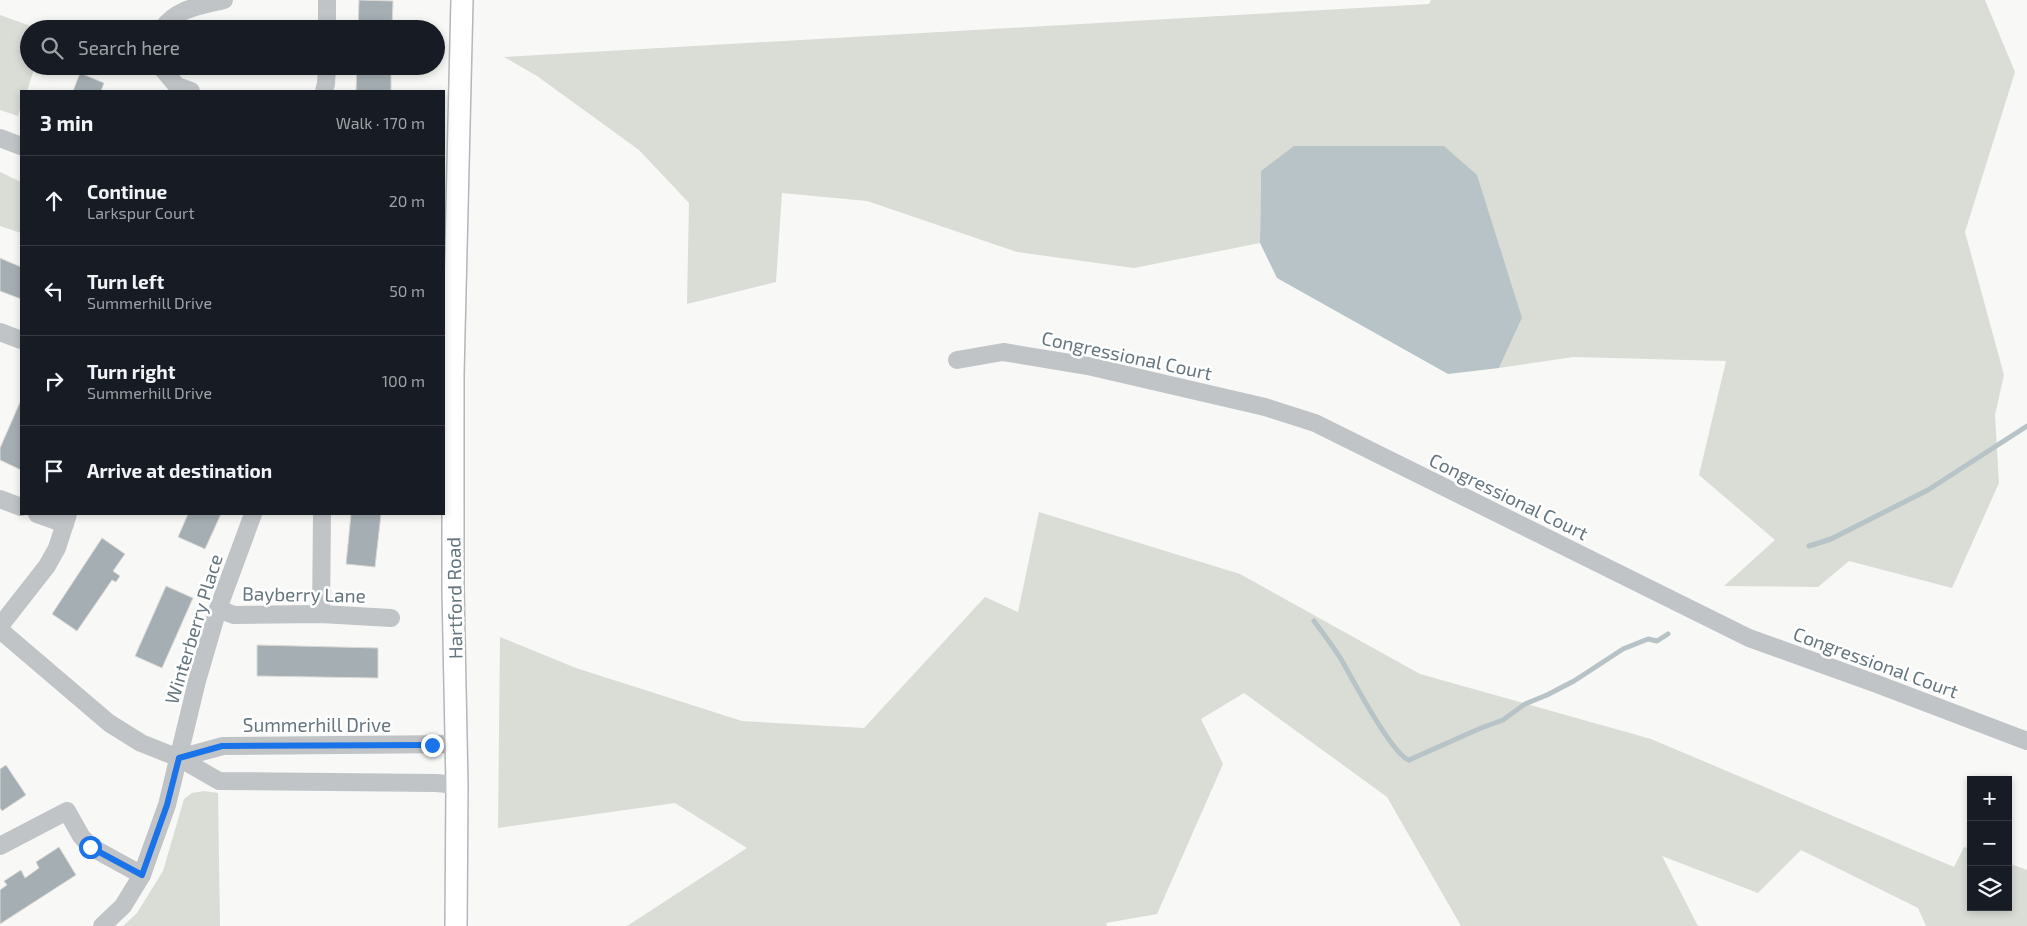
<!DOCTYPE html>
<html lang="en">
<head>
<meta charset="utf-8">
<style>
	body { margin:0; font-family:"Exo 2",sans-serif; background:#242831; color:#f1f3f6 }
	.controls { position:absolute; right:15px; bottom:15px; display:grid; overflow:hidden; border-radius:0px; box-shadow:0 2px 8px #0003 }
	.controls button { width:45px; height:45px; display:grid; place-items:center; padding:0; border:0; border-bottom:1px solid #363941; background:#171b24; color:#f1f3f6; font:25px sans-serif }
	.stop { position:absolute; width:15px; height:15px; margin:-11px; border:4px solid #1a73e8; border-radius:50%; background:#fff }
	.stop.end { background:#1a73e8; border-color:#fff; box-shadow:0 1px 5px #0008 }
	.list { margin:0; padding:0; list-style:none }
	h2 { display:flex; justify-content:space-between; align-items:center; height:65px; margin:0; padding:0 20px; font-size:21px }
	h2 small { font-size:16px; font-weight:400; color:#9ea1a6 }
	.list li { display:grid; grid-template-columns:32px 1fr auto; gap:15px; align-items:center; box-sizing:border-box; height:90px; padding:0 20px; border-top:1px solid #363941 }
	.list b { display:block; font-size:19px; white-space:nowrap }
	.list p { margin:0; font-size:16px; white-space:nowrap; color:#9ea1a6 }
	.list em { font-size:16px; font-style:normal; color:#9ea1a6 }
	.icon { flex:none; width:28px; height:28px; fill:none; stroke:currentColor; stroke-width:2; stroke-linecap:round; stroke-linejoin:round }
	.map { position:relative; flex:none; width:2027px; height:926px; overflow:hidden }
	.search { position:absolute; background:#171b24; box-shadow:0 2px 8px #0003; left:20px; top:20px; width:425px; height:55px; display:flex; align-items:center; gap:12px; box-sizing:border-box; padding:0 18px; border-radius:28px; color:#9ea1a6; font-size:19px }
	.panel { position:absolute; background:#171b24; box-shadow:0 2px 8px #0003; left:20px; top:90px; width:425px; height:425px; border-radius:0px }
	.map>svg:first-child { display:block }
	.green { fill:#d9ddd6 }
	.water { fill:#b7c3c6 }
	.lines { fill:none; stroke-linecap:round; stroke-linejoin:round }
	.stream { stroke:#b7c3c6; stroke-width:5 }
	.building { fill:#a5aeb2; stroke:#dadad8 }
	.major-casing { stroke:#b1b7ba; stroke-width:24 }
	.minor { stroke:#c0c4c7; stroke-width:18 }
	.major { stroke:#fff; stroke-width:21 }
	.route { stroke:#1a73e8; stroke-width:6 }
	.labels { text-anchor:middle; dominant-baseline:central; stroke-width:5; stroke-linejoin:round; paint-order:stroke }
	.street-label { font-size:19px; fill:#66767e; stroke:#fff }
</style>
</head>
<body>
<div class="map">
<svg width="2027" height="926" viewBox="0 0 2027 926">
	<rect width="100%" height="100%" fill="#f8f8f6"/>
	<g class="green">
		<polygon points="1431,0 1985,0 2015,72 1965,232 2004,375 1995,415 1999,483 1952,588 1849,561 1818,587 1724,586 1775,540 1699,475 1726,361 1573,357 1499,368 1522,318 1261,171 1260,243 1134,268 1017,252 867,201 782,193 776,282 687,304 689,203 639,150 537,76 504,57 1429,4"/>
		<polygon points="0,15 39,29 29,29 29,66 35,66 27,91 21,91 21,106 18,116 0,110"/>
		<polygon points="0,172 21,182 21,233 0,226"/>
		<polygon points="1039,512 1240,574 1420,674 1651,739 1954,867 1964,847 1971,849 1971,907 2008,907 2008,863 2027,870 2027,926 1926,926 1918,908 1801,850 1758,893 1662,856 1698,926 1461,926 1387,797 1244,693 1201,719 1223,764 1157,914 1106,923 1107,926 627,926 747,848 675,803 498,828 500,637 576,668 742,721 864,728 985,597 1018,612"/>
		<polygon points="204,791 218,793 220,926 123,926 137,913 163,871 184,799 192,793"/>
	</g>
	<polygon class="water" points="1294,146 1444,146 1477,175 1522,318 1499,368 1448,374 1277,278 1260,243 1261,171"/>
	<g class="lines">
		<g class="stream">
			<polyline points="1809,546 1831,539 1928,490 2027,426"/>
			<path d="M1314,621C1323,633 1332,645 1341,659C1352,678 1392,755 1409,760L1481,728L1503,720L1525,704L1547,695L1574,681L1623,649L1648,639L1657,641L1668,634"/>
		</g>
	</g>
	<g class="building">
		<polygon points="359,0 393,1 392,29 358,29"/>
		<polygon points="357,66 391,66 391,91 356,91"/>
		<polygon points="80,73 104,83 101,91 73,91"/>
		<polygon points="0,258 21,267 21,299 0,291"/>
		<polygon points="21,400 21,470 0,460 0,448"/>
		<polygon points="188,514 221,514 205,549 178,537"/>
		<polygon points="351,514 381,514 375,567 346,564"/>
		<polygon points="102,538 125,554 113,571 120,576 116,582 112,580 77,631 52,614"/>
		<polygon points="166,586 193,598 162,668 135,656"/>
		<polygon points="257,645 378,648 378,678 257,676"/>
		<polygon points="6,765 26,795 2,811 0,808 0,769"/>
		<polygon points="59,847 76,875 0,924 0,890 7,885 4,881 21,870 25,878 39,868 36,862"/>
	</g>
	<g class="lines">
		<g class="major-casing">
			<polyline id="major" points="456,926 457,785 453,589 453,374 462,0"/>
		</g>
		<g class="minor">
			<path d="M162,29C177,8 200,6 224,0"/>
			<polyline points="327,29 327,0"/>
			<polyline points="160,66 177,86 191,91"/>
			<polyline points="324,91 326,84 327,66"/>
			<polyline points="0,138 21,146"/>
			<polyline points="0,332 21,340"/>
			<polyline points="957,360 1003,352 1088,366 1265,407 1315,423 1749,638 1877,684 2027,741"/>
			<polyline points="0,499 21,507"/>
			<polyline points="37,514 65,524"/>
			<polyline points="218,609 234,615 321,614 391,618"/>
			<polyline points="321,614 322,514"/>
			<polyline points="0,626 47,566 57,548 68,514"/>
			<polyline points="0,630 109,723 141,743 179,758 219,781 436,783 457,785"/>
			<polyline points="179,758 223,746 456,744"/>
			<polyline points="0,846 67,811 81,836 91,847 142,875"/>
			<polyline points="102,926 123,906 142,875 149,855 167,805 197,681 218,609 253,514"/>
		</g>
		<use href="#major" class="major"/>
	</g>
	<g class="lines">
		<polyline class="route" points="90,847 142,875 167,805 179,758 222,746 432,745"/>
	</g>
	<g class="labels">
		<g class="street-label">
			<text transform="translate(1127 355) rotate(12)">Congressional Court</text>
			<text transform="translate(1509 496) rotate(26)">Congressional Court</text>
			<text transform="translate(304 594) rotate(1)">Bayberry Lane</text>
			<text transform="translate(454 598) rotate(-91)">Hartford Road</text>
			<text transform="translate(193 629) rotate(-73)">Winterberry Place</text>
			<text transform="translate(1876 662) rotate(20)">Congressional Court</text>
			<text x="317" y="724">Summerhill Drive</text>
		</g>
	</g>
</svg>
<div class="controls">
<button>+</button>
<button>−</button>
<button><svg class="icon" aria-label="layers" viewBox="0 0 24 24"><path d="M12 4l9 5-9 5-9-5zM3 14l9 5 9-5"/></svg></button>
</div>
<div class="stop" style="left:90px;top:847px"></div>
<div class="stop end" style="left:432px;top:745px"></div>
<div class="search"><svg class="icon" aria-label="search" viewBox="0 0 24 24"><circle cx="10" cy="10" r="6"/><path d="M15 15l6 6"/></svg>Search here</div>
<section class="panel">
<h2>3 min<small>Walk · 170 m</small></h2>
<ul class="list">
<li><svg class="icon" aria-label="ahead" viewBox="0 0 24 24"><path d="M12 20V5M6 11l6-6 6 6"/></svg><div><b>Continue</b><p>Larkspur Court</p></div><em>20 m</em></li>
<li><svg class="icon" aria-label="left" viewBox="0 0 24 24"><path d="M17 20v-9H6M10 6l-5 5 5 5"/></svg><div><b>Turn left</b><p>Summerhill Drive</p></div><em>50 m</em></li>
<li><svg class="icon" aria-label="right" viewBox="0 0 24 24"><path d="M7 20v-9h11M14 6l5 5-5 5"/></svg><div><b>Turn right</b><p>Summerhill Drive</p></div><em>100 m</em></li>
<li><svg class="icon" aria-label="arrive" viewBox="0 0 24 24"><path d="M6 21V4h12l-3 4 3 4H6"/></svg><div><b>Arrive at destination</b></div></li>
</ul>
</section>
</div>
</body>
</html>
